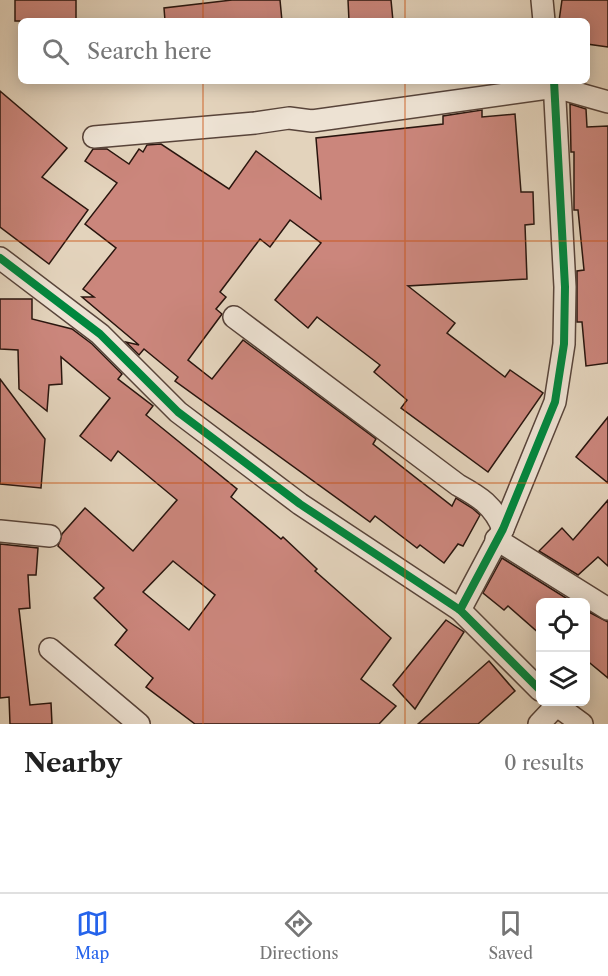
<!DOCTYPE html>
<html lang="en">
<head>
<meta charset="utf-8">
<style>
	body { margin:0; font-family:"Libre Caslon Text",serif; background:#f6f6f6; color:#222 }
	.controls { position:absolute; right:18px; bottom:18px; display:grid; overflow:hidden; border-radius:9px; box-shadow:0 3px 15px #0003 }
	.controls button { width:54px; height:54px; display:grid; place-items:center; padding:0; border:0; border-bottom:2px solid #e0e0e0; background:#fff; color:#222; font:30px sans-serif }
	.list { margin:0; padding:0; list-style:none }
	h2 { display:flex; justify-content:space-between; align-items:center; height:78px; margin:0; padding:0 24px; font-size:26px }
	h2 small { font-size:20px; font-weight:400; color:#767676 }
	.icon { flex:none; width:33px; height:33px; fill:none; stroke:currentColor; stroke-width:2; stroke-linecap:round; stroke-linejoin:round }
	.map { position:relative; flex:none; width:608px; height:724px; overflow:hidden }
	.search { position:absolute; background:#fff; box-shadow:0 3px 15px #0003; left:18px; right:18px; top:18px; height:66px; display:flex; align-items:center; gap:15px; box-sizing:border-box; padding:0 21px; border-radius:9px; color:#767676; font-size:22px }
	.sheet { height:168px; background:#fff }
	nav { display:flex; justify-content:space-around; align-items:center; box-sizing:border-box; height:84px; border-top:2px solid #e0e0e0; background:#fff; font-size:16px; color:#767676 }
	nav a { display:grid; justify-items:center; gap:3px }
	nav .on { color:#2563eb }
	.map>svg:first-child { display:block }
	.building { fill:#cb867c; stroke:#29150e; stroke-width:1.5; fill-rule:evenodd }
	.lines { fill:none; stroke-linecap:round; stroke-linejoin:round }
	.minor-casing { stroke:#58443a; stroke-width:24 }
	.minor { stroke:#ede2d3; stroke-width:21 }
	.cycleway-casing { stroke:#ede2d3; stroke-width:11 }
	.cycleway { stroke:#00873e; stroke-width:8 }
	.grid { fill:none; stroke:#cb4f0c; stroke-width:1.5; stroke-opacity:0.55 }
</style>
</head>
<body>
<div class="map">
<svg width="608" height="724" viewBox="0 0 608 724">
	<rect width="100%" height="100%" fill="#e3d3bc"/>
	<filter id="stains"><feTurbulence type="fractalNoise" baseFrequency=".00333" numOctaves="4"/><feColorMatrix values="0 0 0 0 .2 0 0 0 0 .09 0 0 0 0 .02 0 0 0 .5 -.17"/></filter>
	<radialGradient id="worn" r=".72"><stop offset=".6" stop-color="#630" stop-opacity="0"/><stop offset="1" stop-color="#630" stop-opacity=".3"/></radialGradient>
	<g class="building">
		<rect x="15" y="0" width="61" height="21"/>
		<polygon points="232,0 280,0 282,21 165,21 164,8"/>
		<polygon points="348,0 391,0 393,21 349,21"/>
		<polygon points="562,0 608,0 608,47 587,44 587,21 559,21"/>
		<polygon points="0,91 67,148 42,177 88,210 49,264 0,227"/>
		<polygon points="570,104 586,109 587,127 608,126 608,363 586,366 582,322 577,322 577,271 584,270 578,210 574,210 574,152 571,152"/>
		<polygon points="482,110 482,117 515,114 521,192 533,192 534,224 525,225 527,279 408,286 455,323 447,333 505,377 510,370 543,393 488,472 401,408 407,400 374,372 380,365 317,317 308,328 275,300 321,243 290,220 270,247 260,239 220,292 226,297 216,309 222,314 188,360 212,379 243,340 376,439 373,444 452,506 456,498 472,508 480,515 463,546 458,544 444,563 420,545 417,548 375,516 370,522 175,381 178,377 144,349 139,355 126,342 139,345 82,297 94,297 83,289 116,248 85,224 117,183 85,161 93,149 107,149 129,164 139,149 143,152 147,145 161,144 229,189 256,151 321,199 316,138 443,124 443,116"/>
		<path d="M0,299H32V319L72,329L92,344L122,374L118,379L153,406L146,415L237,489L231,497L281,539L283,537L317,569L315,571L391,638L361,679L396,706L379,724H195L146,687L153,678L115,645L127,630L94,598L104,588L58,546L62,534L85,508L133,551L177,500L118,451L111,461L80,436L110,398L61,357L62,384L49,385L47,411L19,389L18,350L0,349ZM173,561L215,595L189,630L143,592Z"/>
		<polygon points="0,379 45,439 41,488 0,484"/>
		<polygon points="608,417 608,483 576,457"/>
		<polygon points="608,500 608,566 598,557 578,575 539,551 562,528 573,540"/>
		<polygon points="0,544 38,548 36,575 28,575 30,608 19,609 30,705 51,703 52,724 10,724 9,697 0,698"/>
		<polygon points="502,558 574,603 540,603 540,634 508,606 504,610 483,593"/>
		<polygon points="585,610 608,622 608,678 585,659"/>
		<polygon points="446,620 464,632 415,709 393,685"/>
		<polygon points="489,661 515,691 478,724 418,724"/>
	</g>
	<g class="lines">
		<g class="minor-casing">
			<g id="minor">
				<polyline points="542,0 544,21"/>
				<polyline points="94,137 255,123 289,118 312,121 555,87 608,102"/>
				<polyline points="0,258 100,334 178,412 300,504 460,610 540,690"/>
				<path d="M234,317L458,485C480,497 494,506 503,529"/>
				<polyline points="0,531 50,536"/>
				<polyline points="496,539 608,609"/>
				<polyline points="460,610 503,529 555,402 564,344 565,287 554,81"/>
				<polyline points="50,649 139,724"/>
				<polyline points="552,702 582,724"/>
				<polyline points="539,724 556,706"/>
			</g>
		</g>
		<use href="#minor" class="minor"/>
		<g class="cycleway-casing">
			<g id="cycleway">
				<polyline points="0,258 100,334 178,412 300,504 460,610 540,690"/>
				<polyline points="460,610 503,529 555,402 564,344 565,287 554,81"/>
			</g>
		</g>
		<use href="#cycleway" class="cycleway"/>
	</g>
	<path class="grid" d="M203,0V21M405,0V21M203,81V724M405,81V724M0,241H608M0,483H608"/>
	<rect width="100%" height="100%" filter="url(#stains)"/>
	<rect width="100%" height="100%" fill="url(#worn)"/>
</svg>
<div class="controls">
<button><svg class="icon" aria-label="locate" viewBox="0 0 24 24"><circle cx="12" cy="12" r="6"/><path d="M12 2v4M12 18v4M2 12h4M18 12h4"/></svg></button>
<button><svg class="icon" aria-label="layers" viewBox="0 0 24 24"><path d="M12 4l9 5-9 5-9-5zM3 14l9 5 9-5"/></svg></button>
</div>
<div class="search"><svg class="icon" aria-label="search" viewBox="0 0 24 24"><circle cx="10" cy="10" r="6"/><path d="M15 15l6 6"/></svg>Search here</div>
</div>
<section class="sheet">
<h2>Nearby<small>0 results</small></h2>
<ul class="list">
</ul>
</section>
<nav>
<a class="on"><svg class="icon" aria-label="map" viewBox="0 0 24 24"><path d="M3 6l6-2 6 2 6-2v14l-6 2-6-2-6 2zM9 4v14M15 6v14"/></svg>Map</a>
<a><svg class="icon" aria-label="directions" viewBox="0 0 24 24"><path d="M12 3l9 9-9 9-9-9zM9 14v-3h6M13 9l2 2-2 2"/></svg>Directions</a>
<a><svg class="icon" aria-label="saved" viewBox="0 0 24 24"><path d="M7 4h10v16l-5-4-5 4z"/></svg>Saved</a>
</nav>
</body>
</html>
